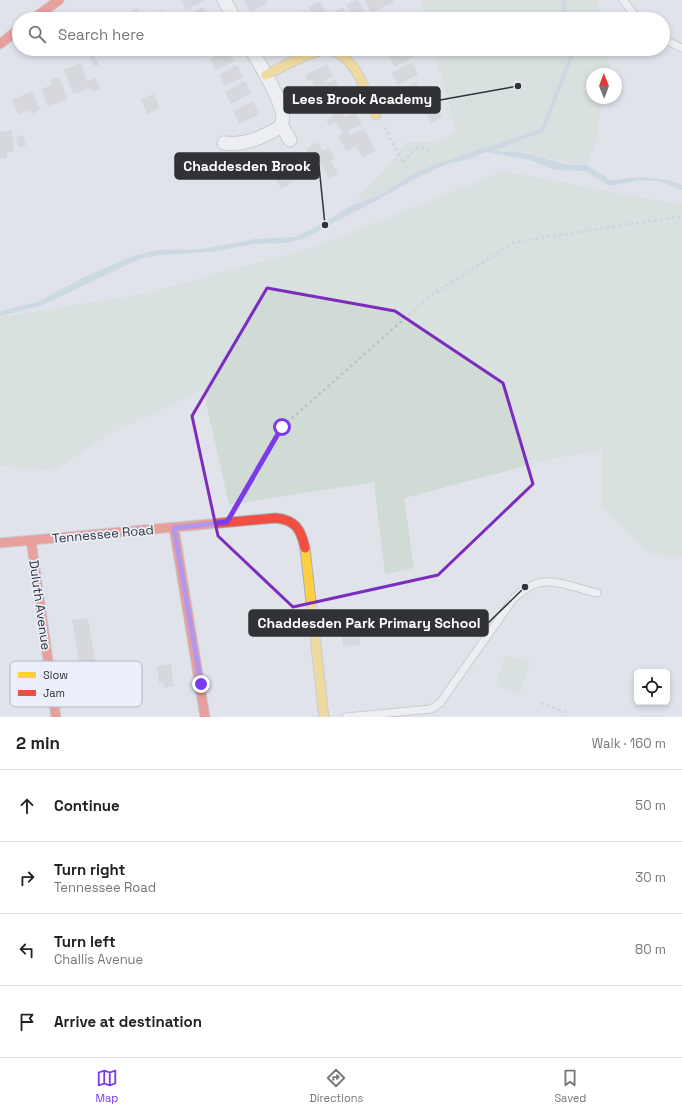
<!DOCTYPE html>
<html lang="en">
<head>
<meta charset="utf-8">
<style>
	body { margin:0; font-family:"Space Grotesk",sans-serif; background:#f2f2f2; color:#222 }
	.controls { position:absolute; right:12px; bottom:12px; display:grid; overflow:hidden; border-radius:6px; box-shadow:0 2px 6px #0003 }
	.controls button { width:36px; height:36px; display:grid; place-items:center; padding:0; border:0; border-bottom:1px solid #e0e0e0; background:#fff; color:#222; font:20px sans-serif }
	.compass { position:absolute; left:586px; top:68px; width:36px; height:36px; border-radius:50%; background:#fff; box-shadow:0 2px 6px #0003; rotate:359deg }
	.stop { position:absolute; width:12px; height:12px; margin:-9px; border:3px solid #7c3aed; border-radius:50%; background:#fff }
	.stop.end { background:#7c3aed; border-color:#fff; box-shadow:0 1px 4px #0008 }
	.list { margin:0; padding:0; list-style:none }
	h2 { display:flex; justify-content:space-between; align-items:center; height:52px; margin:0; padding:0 16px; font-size:17px }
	h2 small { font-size:13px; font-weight:400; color:#767676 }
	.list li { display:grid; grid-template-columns:26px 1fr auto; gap:12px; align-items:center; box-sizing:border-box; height:72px; padding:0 16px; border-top:1px solid #e0e0e0 }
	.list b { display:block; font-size:15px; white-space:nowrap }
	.list p { margin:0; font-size:13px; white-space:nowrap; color:#767676 }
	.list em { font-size:13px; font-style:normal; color:#767676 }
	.icon { flex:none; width:22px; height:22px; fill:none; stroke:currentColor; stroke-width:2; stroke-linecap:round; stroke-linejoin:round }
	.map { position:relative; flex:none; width:682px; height:717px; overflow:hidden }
	.search { position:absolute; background:#fff; box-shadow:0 2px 6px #0003; left:12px; right:12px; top:12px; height:44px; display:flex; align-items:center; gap:10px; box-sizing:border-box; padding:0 14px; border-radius:22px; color:#767676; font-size:15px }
	.sheet { height:340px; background:#fff }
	nav { display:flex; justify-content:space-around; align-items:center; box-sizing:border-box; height:56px; border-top:1px solid #e0e0e0; background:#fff; font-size:11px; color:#767676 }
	nav a { display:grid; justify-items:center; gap:2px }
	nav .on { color:#7c3aed }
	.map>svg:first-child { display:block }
	.green { fill:#d0dbd5 }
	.water { fill:#b4cddb }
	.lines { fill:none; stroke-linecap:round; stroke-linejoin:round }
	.stream { stroke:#b4cddb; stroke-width:4 }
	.building { fill:#cbcbcf }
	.lane-casing { stroke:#abadb2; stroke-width:9 }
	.street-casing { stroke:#abadb2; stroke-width:15 }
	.slow-casing { stroke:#abadb2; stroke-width:11 }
	.jam-casing { stroke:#abadb2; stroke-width:11 }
	.path { stroke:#c1c2c4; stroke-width:2.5; stroke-dasharray:3 3; stroke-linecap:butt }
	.lane { stroke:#fafbfc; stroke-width:7 }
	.street { stroke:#fafbfc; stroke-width:13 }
	.slow { stroke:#ffcf43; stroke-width:9 }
	.jam { stroke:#f24e42; stroke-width:9 }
	.route { stroke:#7c3aed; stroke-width:5 }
	.marked { fill:none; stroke:#7b2cbf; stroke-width:3; stroke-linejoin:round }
	.labels { text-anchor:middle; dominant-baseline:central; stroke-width:3.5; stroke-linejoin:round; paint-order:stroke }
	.street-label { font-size:13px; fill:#303236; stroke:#eaeffa }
	.key { fill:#eaeffa; stroke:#b2b6bf; stroke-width:1 }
	.key-label { font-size:11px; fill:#303236 }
	.leader { fill:none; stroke:#303236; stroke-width:1.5 }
	.callout-dot { fill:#303236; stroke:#eaeffa; stroke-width:1.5 }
	.callout { fill:#303236; stroke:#303236; stroke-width:1.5 }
	.callout-label { font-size:14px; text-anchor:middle; font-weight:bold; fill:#fff }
</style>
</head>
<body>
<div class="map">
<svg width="682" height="717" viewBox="0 0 682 717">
	<rect width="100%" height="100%" fill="#e0e3ea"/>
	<g class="green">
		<polygon points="421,0 597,0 600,19 426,19"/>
		<path d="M434,49H606L610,65L608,74H592V98H603L598,122V137L587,165C563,164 542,155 518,151C510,150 502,153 493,150L514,144C497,143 480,149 464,155C446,162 429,166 412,175C396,184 381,195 364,202L358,198L385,169L407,142H432L456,133Z"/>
		<polygon points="503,171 677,204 682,203 682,557 650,555 601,506 602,451 559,457 404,498 414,568 385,574 374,482 229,505 203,389 104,437 55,471 0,466 0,317 143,294 314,247"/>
		<polygon points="505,655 530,662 520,693 496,686"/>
	</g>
	<polygon class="water" points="515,143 494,150 503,152 518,151 569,165 587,165 610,180 640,177 669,180 682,185 682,190 659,181 640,180 610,186 585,171 555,170 529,160 485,152 470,159 447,164 418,177 387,195 303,239 286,243 254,244 210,252 161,255 139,259 43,305 0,316 0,311 40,301 82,278 135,255 159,250 203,249 255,239 295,237 322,224 350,206 380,195 411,175 436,164 480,149 499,144"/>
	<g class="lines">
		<g class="stream">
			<polyline points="563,0 566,19"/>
			<polyline points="499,145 542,131 573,52 572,49"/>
		</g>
	</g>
	<g class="building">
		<polygon points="181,0 203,0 204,1 186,10"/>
		<polygon points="246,0 266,0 268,3 250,12 244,1"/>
		<polygon points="355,0 358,0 368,18 354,19 346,5"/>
		<polygon points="364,0 393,0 394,2 371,13"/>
		<polygon points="320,1 329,19 314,19 308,7"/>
		<polygon points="203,7 209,19 187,19 185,16"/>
		<polygon points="343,7 349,19 335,19 332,13"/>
		<polygon points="137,8 143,19 132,19 129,13"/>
		<polygon points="162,10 167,19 147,19 147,18"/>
		<polygon points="305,10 310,19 296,19 294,16"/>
		<polygon points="92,49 99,65 94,67 87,51"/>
		<polygon points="202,49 221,49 206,57"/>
		<polygon points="401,49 411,49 415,56 395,67 388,56"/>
		<polygon points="228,50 234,61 216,71 210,59"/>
		<polygon points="412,62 418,74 398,85 391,73"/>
		<polygon points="81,63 87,81 96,78 100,90 93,92 91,88 73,94 64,69"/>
		<polygon points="327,64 333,76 324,81 325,84 335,79 341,92 334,96 336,99 346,94 352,107 342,112 345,117 355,112 362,124 348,131 350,135 364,128 376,151 362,158 356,146 346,151 338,136 343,134 336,122 329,125 326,120 333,116 327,104 322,107 320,103 322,102 316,89 312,92 310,88 314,86 311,80 308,81 305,75"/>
		<polygon points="237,65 243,77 225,86 219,75"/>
		<polygon points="59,77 68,99 48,107 41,89 52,85 50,80"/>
		<polygon points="245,81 251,93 231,104 225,92"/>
		<polygon points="416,82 422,94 401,105 395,93"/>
		<polygon points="32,91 40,110 32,114 30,110 19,115 12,100"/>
		<polygon points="436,91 439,97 433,101 442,117 431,123 425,111 420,114 414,102"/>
		<polygon points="154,94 160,108 147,114 141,99"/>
		<polygon points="253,101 259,114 239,124 233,111"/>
		<polygon points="12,130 14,152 7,152 7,158 0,158 0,132"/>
		<polygon points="23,135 26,146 18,148 16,137"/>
		<polygon points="318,142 323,151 329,147 335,159 331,161 338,174 329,178 322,166 317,169 306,149"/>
		<polygon points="300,152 306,163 308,161 314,171 299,179 288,159"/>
		<polygon points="286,160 297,180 281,189 270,169"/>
		<polygon points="88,618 98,675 82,677 72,620"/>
		<polygon points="359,634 360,645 343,646 342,636"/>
		<polygon points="171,664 174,686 164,688 163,682 159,683 157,666"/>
	</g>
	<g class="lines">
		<g class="lane-casing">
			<g id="lane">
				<polyline points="623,0 638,19"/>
				<polyline points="663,39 682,48"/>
				<path d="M346,717L431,709L440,703L514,598C521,593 529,585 538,583C557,579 579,589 597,593"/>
			</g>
		</g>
		<g class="street-casing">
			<g id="street">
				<polyline points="224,0 235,19"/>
				<polyline points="281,125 290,140"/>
				<path d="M224,143C239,145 251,142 265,135C270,132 278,130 281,125C290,111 259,63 251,49"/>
			</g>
		</g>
		<g class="slow-casing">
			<g id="slow">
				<path d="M266,75C283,67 301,55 320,51C352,44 367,93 376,115"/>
				<polyline points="305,548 324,717"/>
			</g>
		</g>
		<g class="jam-casing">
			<g id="jam">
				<polyline points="33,19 59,0"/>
				<polyline points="0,44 19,29"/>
				<polyline points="174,528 205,717"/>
				<polyline points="31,540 56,717"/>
				<path d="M0,543L276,518C296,520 301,530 305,548"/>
			</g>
		</g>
		<g class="path">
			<polyline points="384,127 403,163"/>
			<polyline points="403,162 415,149 424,148 433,152"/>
			<polyline points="237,504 282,427 430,296 515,242 682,216"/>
			<polyline points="541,703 568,713"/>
		</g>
		<use href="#lane" class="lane"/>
		<use href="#street" class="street"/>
		<use href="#slow" class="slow"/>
		<use href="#jam" class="jam"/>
	</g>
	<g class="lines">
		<polyline class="route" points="201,684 174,528 227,522 282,427"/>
	</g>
	<path d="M0 0H682V717H0ZM267,288L395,311L503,383L533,484L438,575L293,607L218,536L192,416Z" fill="#e0e3ea" fill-opacity=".55" fill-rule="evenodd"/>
	<path class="marked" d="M267,288L395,311L503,383L533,484L438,575L293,607L218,536L192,416Z"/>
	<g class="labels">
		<g class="street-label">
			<text transform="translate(103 534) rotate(-5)">Tennessee Road</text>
			<text transform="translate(40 605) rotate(82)">Duluth Avenue</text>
		</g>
	</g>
	<rect x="10" y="661" width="132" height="46" rx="6" class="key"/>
	<rect x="18" y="672" width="18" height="6" fill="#ffcf43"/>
	<rect x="18" y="690" width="18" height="6" fill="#f24e42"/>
	<g class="key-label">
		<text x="43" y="679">Slow</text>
		<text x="43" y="697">Jam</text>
	</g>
	<path class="leader" d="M518 86L440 100M325 225L319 166M525 587L488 623"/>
	<g class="callout-dot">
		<circle cx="518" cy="86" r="4"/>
		<circle cx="325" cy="225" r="4"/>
		<circle cx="525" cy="587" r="4"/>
	</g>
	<g class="callout">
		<rect x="284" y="87" width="156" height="26" rx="4"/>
		<rect x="175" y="153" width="144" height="26" rx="4"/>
		<rect x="249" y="610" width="239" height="26" rx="4"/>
	</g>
	<g class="callout-label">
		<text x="362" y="104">Lees Brook Academy</text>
		<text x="247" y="171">Chaddesden Brook</text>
		<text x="369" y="628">Chaddesden Park Primary School</text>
	</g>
</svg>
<div class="controls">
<button><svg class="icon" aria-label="locate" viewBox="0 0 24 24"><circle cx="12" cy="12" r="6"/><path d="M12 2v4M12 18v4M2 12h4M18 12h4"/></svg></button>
</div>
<svg class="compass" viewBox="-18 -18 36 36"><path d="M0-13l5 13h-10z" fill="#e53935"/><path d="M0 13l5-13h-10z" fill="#767676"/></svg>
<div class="stop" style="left:282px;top:427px"></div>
<div class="stop end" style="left:201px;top:684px"></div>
<div class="search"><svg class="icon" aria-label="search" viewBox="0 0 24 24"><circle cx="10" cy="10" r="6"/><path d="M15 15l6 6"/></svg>Search here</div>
</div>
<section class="sheet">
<h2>2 min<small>Walk · 160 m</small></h2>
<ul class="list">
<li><svg class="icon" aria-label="ahead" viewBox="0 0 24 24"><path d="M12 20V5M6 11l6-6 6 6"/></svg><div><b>Continue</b></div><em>50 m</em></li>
<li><svg class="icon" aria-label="right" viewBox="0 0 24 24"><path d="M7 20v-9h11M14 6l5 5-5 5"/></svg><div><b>Turn right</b><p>Tennessee Road</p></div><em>30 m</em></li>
<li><svg class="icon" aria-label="left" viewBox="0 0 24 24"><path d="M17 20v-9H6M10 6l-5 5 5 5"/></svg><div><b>Turn left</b><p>Challis Avenue</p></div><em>80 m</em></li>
<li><svg class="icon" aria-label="arrive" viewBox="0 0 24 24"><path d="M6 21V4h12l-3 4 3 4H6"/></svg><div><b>Arrive at destination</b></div></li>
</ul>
</section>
<nav>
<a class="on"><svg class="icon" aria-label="map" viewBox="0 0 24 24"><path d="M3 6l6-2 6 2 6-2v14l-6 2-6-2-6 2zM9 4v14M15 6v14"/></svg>Map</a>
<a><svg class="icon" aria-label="directions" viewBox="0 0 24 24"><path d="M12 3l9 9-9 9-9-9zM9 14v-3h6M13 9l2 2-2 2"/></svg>Directions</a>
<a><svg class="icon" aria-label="saved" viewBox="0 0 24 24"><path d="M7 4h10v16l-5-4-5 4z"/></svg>Saved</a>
</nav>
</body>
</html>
